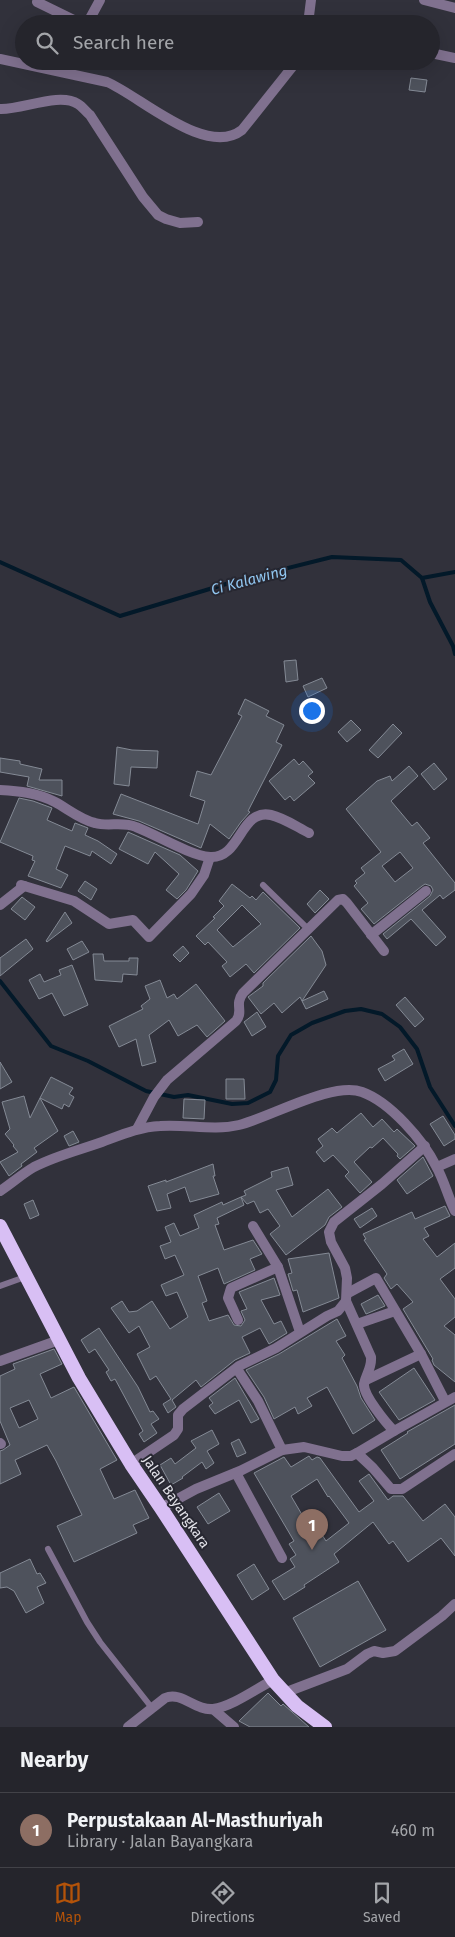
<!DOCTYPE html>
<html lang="en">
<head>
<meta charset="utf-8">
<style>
	body { margin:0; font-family:"Fira Sans",sans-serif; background:#313138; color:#f1f3f6 }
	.you { position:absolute; left:311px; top:710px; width:18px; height:18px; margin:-12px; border:4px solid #fff; border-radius:50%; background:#1a73e8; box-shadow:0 0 0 8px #1a73e833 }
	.badge { display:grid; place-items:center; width:32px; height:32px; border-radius:50%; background:#b45309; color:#fff; font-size:16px; font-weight:700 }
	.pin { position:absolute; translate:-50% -41px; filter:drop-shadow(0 1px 2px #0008) }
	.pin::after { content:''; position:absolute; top:26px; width:18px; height:15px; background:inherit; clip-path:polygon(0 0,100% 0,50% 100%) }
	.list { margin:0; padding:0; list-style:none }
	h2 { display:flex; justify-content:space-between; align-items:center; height:65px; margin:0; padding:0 20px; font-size:21px }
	h2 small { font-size:16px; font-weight:400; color:#a3a5a9 }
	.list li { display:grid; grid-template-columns:32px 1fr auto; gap:15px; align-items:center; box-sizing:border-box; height:75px; padding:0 20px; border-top:1px solid #424248 }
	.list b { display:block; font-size:19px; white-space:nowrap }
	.list p { margin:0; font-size:16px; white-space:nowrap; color:#a3a5a9 }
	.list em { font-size:16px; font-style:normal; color:#a3a5a9 }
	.icon { flex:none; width:28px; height:28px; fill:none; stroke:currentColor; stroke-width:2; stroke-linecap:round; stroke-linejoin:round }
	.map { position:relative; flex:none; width:455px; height:1727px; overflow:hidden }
	.search { position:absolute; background:#25252c; box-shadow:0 5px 20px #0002; left:15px; right:15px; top:15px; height:55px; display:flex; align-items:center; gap:12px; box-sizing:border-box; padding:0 18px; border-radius:28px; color:#a3a5a9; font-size:19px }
	.sheet { height:140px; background:#25252c }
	nav { display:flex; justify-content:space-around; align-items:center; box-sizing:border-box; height:70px; border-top:1px solid #424248; background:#25252c; font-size:14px; color:#a3a5a9 }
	nav a { display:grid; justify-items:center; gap:2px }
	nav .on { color:#b45309 }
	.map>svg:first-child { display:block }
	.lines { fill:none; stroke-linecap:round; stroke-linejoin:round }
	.stream { stroke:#031929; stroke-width:4 }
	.building { fill:#4e525c; stroke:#848a95; fill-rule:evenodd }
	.service { stroke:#80718f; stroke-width:6 }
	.minor { stroke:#80718f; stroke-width:10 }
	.trunk { stroke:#d8bff4; stroke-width:14 }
	.labels { text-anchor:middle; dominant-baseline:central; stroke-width:4; stroke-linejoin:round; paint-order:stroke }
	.street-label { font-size:14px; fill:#e2e2e8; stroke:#272731 }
	.water-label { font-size:15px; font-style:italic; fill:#91c6f0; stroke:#272731 }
</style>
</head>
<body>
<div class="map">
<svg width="455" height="1727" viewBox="0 0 455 1727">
	<rect width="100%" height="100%" fill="#31313b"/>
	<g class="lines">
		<g class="stream">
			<polyline points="0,562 120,616 236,581 332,557 401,560 422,578 430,602 453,646 455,654"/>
			<polyline points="422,578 455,572"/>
			<polyline points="0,981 51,1046 88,1061 146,1091 174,1097 188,1095 232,1104 248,1103 270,1092 276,1080 278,1056 291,1035 312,1023 345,1011 361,1009 382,1014 400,1027 417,1049 430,1087 455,1126"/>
		</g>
	</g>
	<g class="building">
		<polygon points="411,78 427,80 425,92 409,90"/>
		<polygon points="296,660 298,680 286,682 284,661"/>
		<polygon points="322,678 327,688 308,697 303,686"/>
		<polygon points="245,699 269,711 266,716 284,725 276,742 282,745 248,811 250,812 241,822 229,839 210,824 201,848 139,821 113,814 121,794 198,824 205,801 190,796 197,771 211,775 242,716 238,714"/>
		<polygon points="351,720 361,730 347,742 338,732"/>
		<polygon points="393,724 402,733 378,758 369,750"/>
		<polygon points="117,747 132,750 158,751 157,768 131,767 129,786 114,784"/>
		<polygon points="0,758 20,761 20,764 42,769 39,780 62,780 62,796 27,786 29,777 0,772"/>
		<polygon points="294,759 299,765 303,761 313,772 308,776 315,783 294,801 290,796 285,800 269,781"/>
		<polygon points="434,763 447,779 434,790 421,774"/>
		<path d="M409,766L418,776L391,801L412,826L417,822L430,838L423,843L455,883V890L443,899L440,895L422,910L446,937L436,946L411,919L387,939L383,934L430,896L433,890L431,886L425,884L422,886L374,924L361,909L368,903L354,886L357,883L355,881L365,873L361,868L381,852L346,809L377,781L390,776L392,781ZM400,852L413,868L395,882L382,866Z"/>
		<polygon points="19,798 33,801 52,808 47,820 72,831 75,823 88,828 85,835 98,841 117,854 111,864 92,851 90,856 65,846 56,869 68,875 61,888 28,876 35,861 32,860 33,856 0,842"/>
		<polygon points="128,832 180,855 198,871 186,890 177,899 166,890 179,874 155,852 148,864 119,849"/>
		<polygon points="85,881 97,889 91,900 78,891"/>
		<path d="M232,884L250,898L252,896L256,900L263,892L300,928L254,973L246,964L230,977L222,966L227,962L208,942L205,945L196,936L215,918L213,917L224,906L219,901ZM242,905L261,924L233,947L217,930Z"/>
		<polygon points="320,890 329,899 315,913 307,904"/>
		<polygon points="22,897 35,907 25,920 11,909"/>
		<polygon points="65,912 72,923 47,942 46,941"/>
		<polygon points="311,936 322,951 326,965 302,1001 324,991 328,999 306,1009 300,997 282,1013 274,1003 261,1014 248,997 263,986 263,983"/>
		<polygon points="26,939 33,949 0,976 0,958"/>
		<polygon points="82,941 89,952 73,960 67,949"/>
		<polygon points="183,946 189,953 180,962 173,955"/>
		<polygon points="93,954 103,954 104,961 129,961 129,958 138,958 137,975 123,974 122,982 95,980"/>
		<polygon points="72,965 88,1005 64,1016 52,993 39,999 29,980 40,974 44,982 61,975 59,970"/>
		<polygon points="160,980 167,998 174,994 177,999 196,984 225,1021 207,1037 197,1025 178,1036 169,1020 149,1035 156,1062 142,1066 136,1039 119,1047 109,1026 143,1009 141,1006 150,999 145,986"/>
		<polygon points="405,997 424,1019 415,1027 396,1005"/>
		<polygon points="257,1012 266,1027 252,1036 244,1022"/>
		<polygon points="404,1049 413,1064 385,1081 378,1069 395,1060 392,1056"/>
		<polygon points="0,1062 12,1082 0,1089"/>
		<polygon points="51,1077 73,1088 69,1094 74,1097 69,1107 64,1104 62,1109 40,1098"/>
		<polygon points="226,1079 244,1079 245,1099 226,1099"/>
		<polygon points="24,1096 30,1118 40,1098 58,1131 34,1148 37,1152 21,1164 22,1166 9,1176 0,1162 18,1152 13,1146 14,1145 5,1134 10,1129 2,1102"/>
		<polygon points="184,1099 205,1100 204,1119 183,1118"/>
		<polygon points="361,1113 373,1127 382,1119 394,1132 397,1129 415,1146 400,1159 397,1156 398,1154 383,1138 372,1148 370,1147 354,1162 372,1182 360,1193 345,1176 349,1172 333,1155 324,1162 316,1152 323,1146 318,1139 332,1128 337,1133"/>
		<polygon points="443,1116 455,1135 455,1139 444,1146 430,1124"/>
		<polygon points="73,1131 79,1142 69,1146 64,1136"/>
		<polygon points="423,1157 433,1176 407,1194 397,1180"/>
		<polygon points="213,1164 215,1176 213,1176 219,1194 190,1202 185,1187 167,1194 171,1208 157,1211 148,1186 166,1180 166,1182"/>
		<polygon points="288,1167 293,1185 276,1190 292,1217 328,1189 342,1207 329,1217 325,1225 286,1255 270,1234 280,1226 268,1209 260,1213 254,1201 247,1204 241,1197 246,1195 244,1191 272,1177 271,1172"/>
		<polygon points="241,1197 244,1205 217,1218 219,1224 215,1225 224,1250 253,1240 262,1254 250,1259 255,1270 224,1284 218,1268 198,1276 207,1301 202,1303 209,1321 228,1315 234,1325 241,1326 245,1320 241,1311 247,1309 239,1292 274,1278 280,1295 261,1300 274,1324 281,1321 287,1333 269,1344 260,1328 242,1337 250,1353 235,1360 201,1387 196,1380 172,1400 176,1407 168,1413 163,1404 171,1399 156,1376 150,1380 137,1354 150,1347 139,1326 129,1333 111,1308 122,1301 129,1312 137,1311 152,1301 170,1329 188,1317 177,1292 166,1296 161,1285 184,1275 175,1255 165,1259 160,1246 171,1242 165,1227 174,1223 180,1236 199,1228 194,1215 222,1202 223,1205"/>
		<polygon points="33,1200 39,1215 30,1219 24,1204"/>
		<polygon points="445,1206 450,1216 424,1228 429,1236 423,1239 437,1257 455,1243 455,1268 440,1279 455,1299 455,1317 444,1326 455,1335 455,1382 434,1365 432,1360 433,1359 403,1309 413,1302 397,1284 391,1289 384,1278 387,1274 364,1240 366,1239 363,1234 412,1212 415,1219"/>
		<polygon points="372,1208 377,1216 360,1228 354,1219"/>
		<polygon points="329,1253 339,1298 303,1312 297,1290 293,1291 288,1274 292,1273 288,1259"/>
		<polygon points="378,1295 385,1306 366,1314 361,1304"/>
		<polygon points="337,1319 346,1336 336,1341 345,1355 342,1358 357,1386 361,1398 375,1420 353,1434 327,1387 307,1398 312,1406 298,1414 295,1407 274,1419 264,1397 246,1370 279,1354"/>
		<polygon points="99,1328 138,1387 150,1412 153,1411 159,1419 151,1424 157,1433 144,1442 139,1434 143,1431 115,1379 111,1381 106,1372 109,1370 95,1349 89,1353 81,1340"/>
		<path d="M54,1349L62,1364L40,1374L51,1398L74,1387L117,1460L100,1469L114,1499L135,1490L149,1518L133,1525L137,1533L74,1562L57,1526L82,1515L56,1461L47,1445L15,1460L21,1474L0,1484V1451L3,1450L10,1445L0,1421V1376L15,1369L13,1364ZM29,1400L38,1419L19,1428L10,1408Z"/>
		<polygon points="414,1368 435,1400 399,1420 379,1392"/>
		<polygon points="235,1378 259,1419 251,1423 239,1400 215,1414 209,1406 213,1403 209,1398"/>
		<polygon points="455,1405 455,1444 400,1479 381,1450 408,1433 407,1432"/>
		<polygon points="212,1430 219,1444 207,1451 214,1463 206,1469 202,1462 182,1477 183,1478 171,1485 160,1465 171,1458 175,1464 196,1448 191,1441"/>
		<polygon points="239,1439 246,1453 237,1457 231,1443"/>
		<path d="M309,1456L312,1460L317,1457L320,1458L359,1512L374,1501L359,1481L369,1474L388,1500L393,1496H403L423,1521L445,1504L455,1517V1556L441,1538L408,1562L393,1541L389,1544L373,1522L334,1554L339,1562L304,1585L305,1587L284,1600L272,1581L295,1567L290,1559L296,1555L289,1544L294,1541L254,1473L284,1457L291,1467ZM317,1479L328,1497L329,1496L349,1523L326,1541L317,1527L311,1530L291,1496Z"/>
		<polygon points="219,1493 230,1511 208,1524 197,1507"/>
		<polygon points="30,1559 37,1574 40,1573 46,1583 37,1587 44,1603 26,1613 14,1591 7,1587 0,1588 0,1573"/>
		<polygon points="254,1564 269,1589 252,1600 237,1575"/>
		<polygon points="358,1581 386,1630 320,1667 293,1618"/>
		<polygon points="268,1693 281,1706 283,1704 309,1727 250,1727 239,1721"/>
	</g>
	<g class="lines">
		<g class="service">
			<polyline points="263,885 308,929"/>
			<polyline points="0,1286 25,1277"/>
			<polyline points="48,1549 87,1622 100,1642 152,1708"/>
		</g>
		<g class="minor">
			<polyline points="38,0 37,2 82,24"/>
			<polyline points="424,0 455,8"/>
			<polyline points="87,24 100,0"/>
			<polyline points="308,24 311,0"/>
			<polyline points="431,53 455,58"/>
			<path d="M0,59L107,82C140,96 206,158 242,130L297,61"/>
			<path d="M0,109C22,110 59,92 78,104C83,107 86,112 90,115L143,197L158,215L166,219L180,223L198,222"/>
			<path d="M0,790C19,791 38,793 55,802C68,809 81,820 95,823C109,827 122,821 136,827C157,835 189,855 210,857C241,859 240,808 271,815C284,818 297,827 309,833"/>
			<polyline points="21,885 74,901 109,924 133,920 149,937 191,894 204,875 210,857"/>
			<polyline points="0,905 24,886"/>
			<polyline points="371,935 426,891"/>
			<path d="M137,1129L154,1097L167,1080L236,1021C244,1011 234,1005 243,993L338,900L343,899L347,903L384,951"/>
			<polyline points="437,1167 455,1159"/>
			<path d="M0,1191C12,1183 22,1174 34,1167C55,1156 79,1150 102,1142C121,1135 139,1127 160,1126C187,1124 213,1131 239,1125C271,1117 333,1081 362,1092C390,1102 423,1140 436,1166C444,1180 448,1197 455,1211"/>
			<polyline points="253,1226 278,1267 300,1332"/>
			<polyline points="348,1293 376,1278 421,1354 445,1401"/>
			<polyline points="238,1320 228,1298 231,1288 278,1267"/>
			<polyline points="357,1324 395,1311"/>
			<polyline points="0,1361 59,1340"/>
			<polyline points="237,1369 258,1401 282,1450"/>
			<polyline points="366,1380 421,1354"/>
			<polyline points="394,1431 455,1397"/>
			<polyline points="0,1443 1,1444"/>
			<path d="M357,1453L394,1431C386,1423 363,1395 364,1384C366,1374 372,1368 371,1357L346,1301L347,1278L345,1268L331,1242L329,1232L334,1222L382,1184L425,1146"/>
			<polyline points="131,1464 174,1435 178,1429 178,1415 183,1409 239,1366 276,1348 327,1316 338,1311 346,1301"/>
			<polyline points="236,1473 282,1558"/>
			<polyline points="161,1508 196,1489 240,1471 282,1450 304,1447 342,1456 351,1456 357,1453 373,1468 391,1489 402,1489 455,1454"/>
			<polyline points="284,1693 347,1669 367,1654 374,1651 383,1653 395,1651 442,1616 455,1604"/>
			<polyline points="213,1709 234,1727"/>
			<path d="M128,1727L165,1698C182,1691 195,1711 213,1709C231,1707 256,1689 273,1680"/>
		</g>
		<polyline class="trunk" points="0,1226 79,1378 131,1464 161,1508 273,1680 297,1706 325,1727"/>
	</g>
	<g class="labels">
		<g class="street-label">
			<text transform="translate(176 1502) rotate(56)">Jalan Bayangkara</text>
		</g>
		<g class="water-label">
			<text transform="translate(249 580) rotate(-15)">Ci Kalawing</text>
		</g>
	</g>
</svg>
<div class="you"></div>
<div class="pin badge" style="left:312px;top:1550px;background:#8d6e63">1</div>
<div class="search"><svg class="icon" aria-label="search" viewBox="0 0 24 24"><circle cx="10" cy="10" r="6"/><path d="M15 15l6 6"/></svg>Search here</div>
</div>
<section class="sheet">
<h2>Nearby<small></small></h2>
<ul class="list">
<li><span class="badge" style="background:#8d6e63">1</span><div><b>Perpustakaan Al-Masthuriyah</b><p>Library · Jalan Bayangkara</p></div><em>460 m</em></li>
</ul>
</section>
<nav>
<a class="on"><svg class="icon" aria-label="map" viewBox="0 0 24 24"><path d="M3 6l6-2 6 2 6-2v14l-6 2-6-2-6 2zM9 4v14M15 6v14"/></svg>Map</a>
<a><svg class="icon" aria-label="directions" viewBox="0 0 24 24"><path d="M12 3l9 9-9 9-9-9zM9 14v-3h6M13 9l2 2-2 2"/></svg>Directions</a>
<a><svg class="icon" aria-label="saved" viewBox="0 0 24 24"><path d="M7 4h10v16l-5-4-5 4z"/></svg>Saved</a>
</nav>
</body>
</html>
